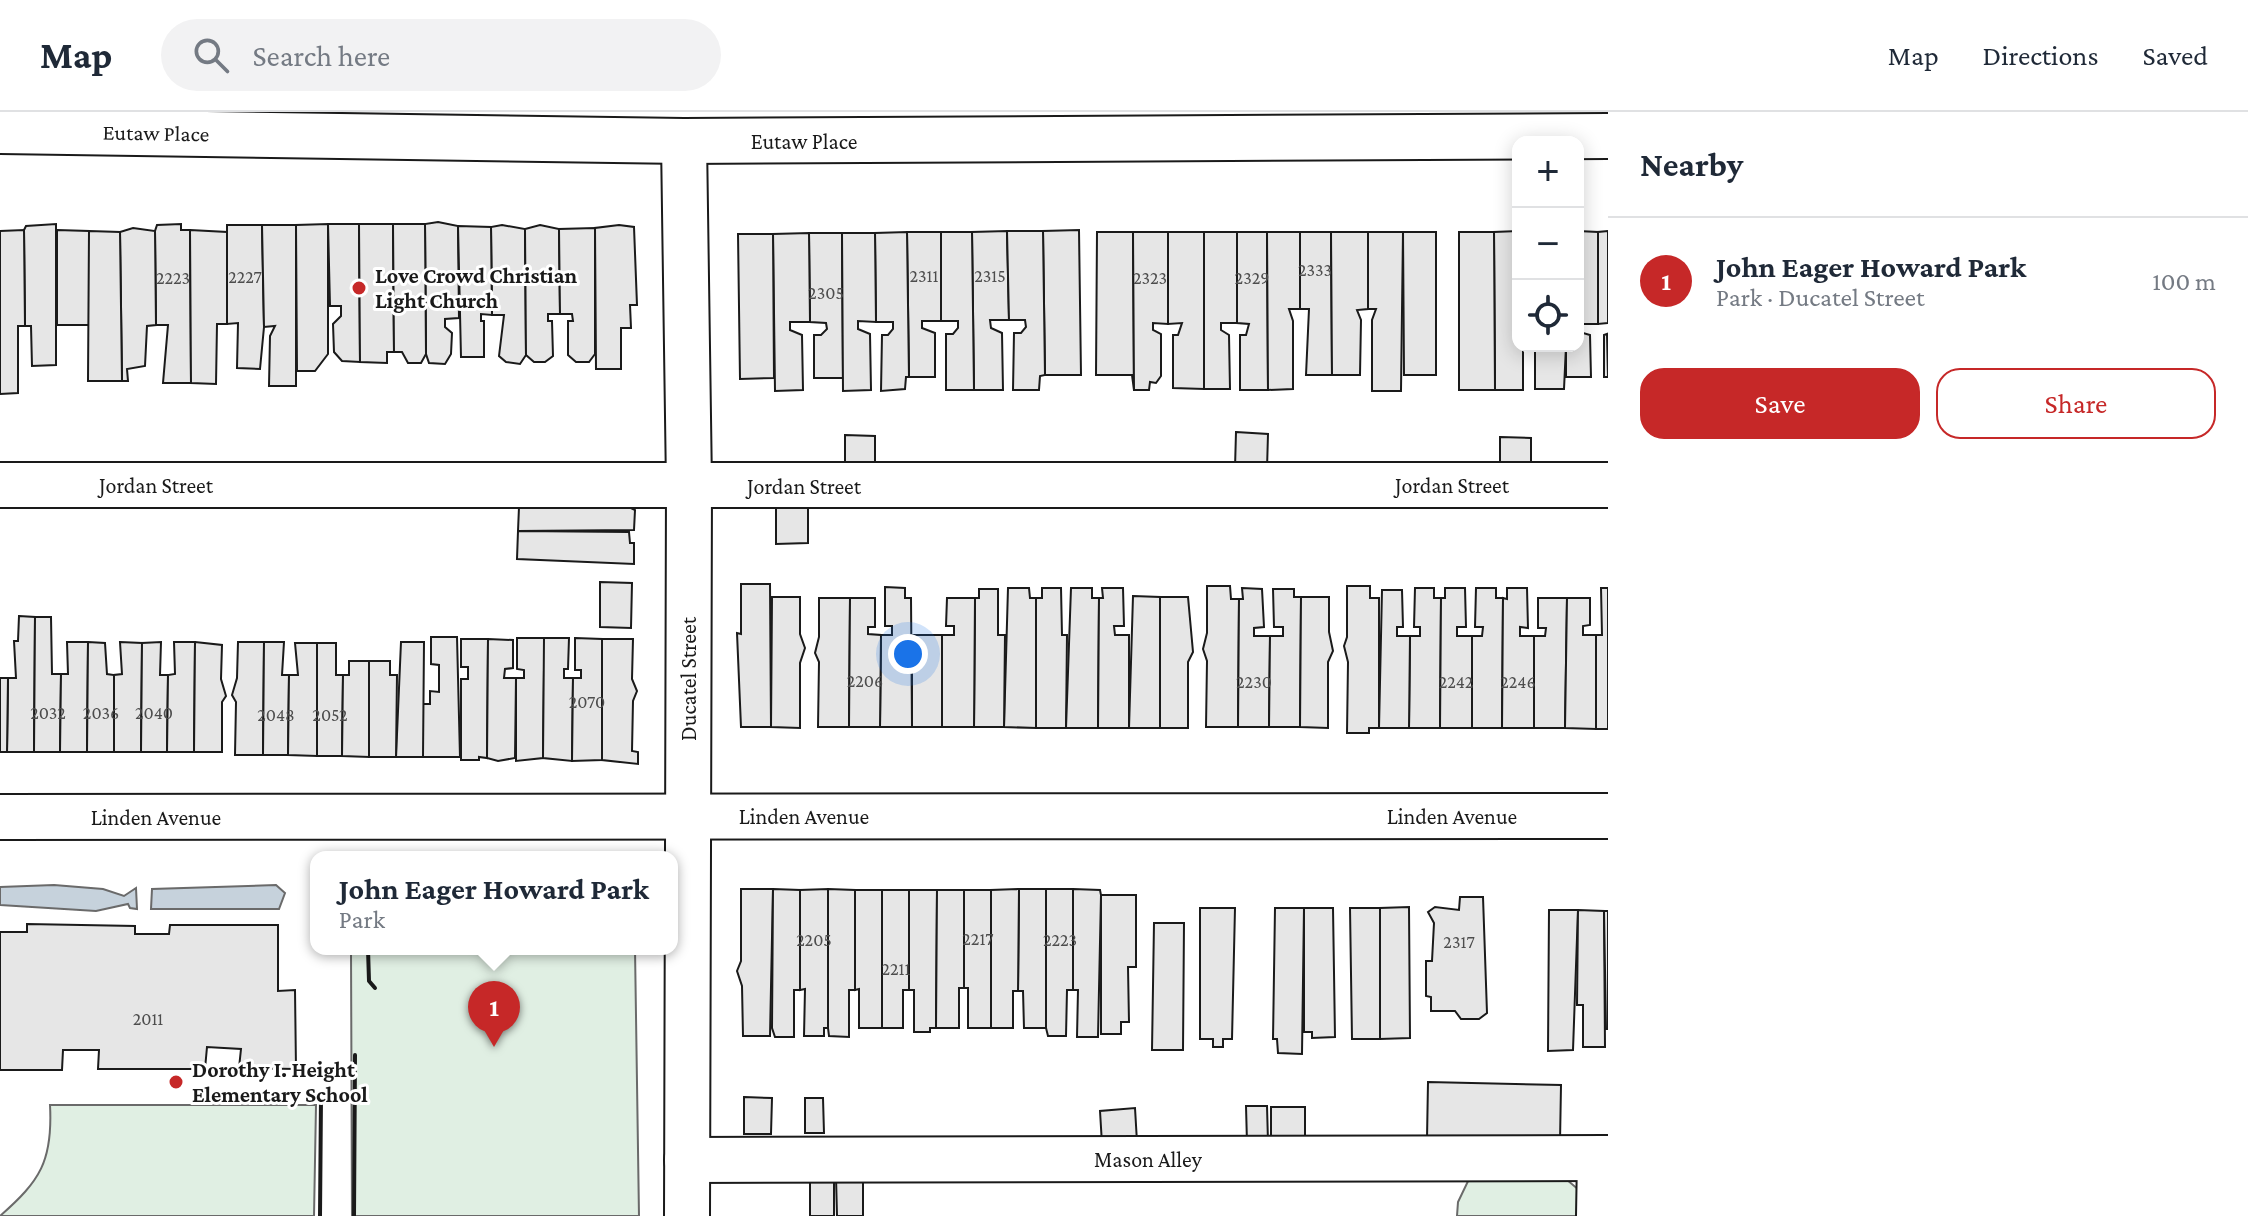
<!DOCTYPE html>
<html lang="en">
<head>
<meta charset="utf-8">
<style>
	body { margin:0; font-family:"Crimson Pro",serif; background:#f2f2f3; color:#1f2937 }
	.controls { position:absolute; right:24px; top:24px; display:grid; overflow:hidden; border-radius:16px; box-shadow:0 4px 20px #0003 }
	.controls button { width:72px; height:72px; display:grid; place-items:center; padding:0; border:0; border-bottom:2px solid #e0e1e3; background:#fff; color:#1f2937; font:40px sans-serif }
	.you { position:absolute; left:908px; top:542px; width:28px; height:28px; margin:-20px; border:6px solid #fff; border-radius:50%; background:#1a73e8; box-shadow:0 0 0 12px #1a73e833 }
	.badge { display:grid; place-items:center; width:52px; height:52px; border-radius:50%; background:#c62828; color:#fff; font-size:26px; font-weight:700 }
	.pin { position:absolute; translate:-50% -66px; filter:drop-shadow(0 2px 4px #0008) }
	.pin::after { content:''; position:absolute; top:42px; width:28px; height:24px; background:inherit; clip-path:polygon(0 0,100% 0,50% 100%) }
	.popup { position:absolute; left:310px; top:739px; width:368px; height:104px; box-sizing:border-box; display:grid; place-content:center; border-radius:16px; background:#fff; filter:drop-shadow(0 2px 6px #0005); font-size:26px; white-space:nowrap; color:#747a83 }
	.popup b { font-size:30px; color:#1f2937 }
	.popup::after { content:''; position:absolute; left:50%; top:100%; margin-left:-16px; border:16px solid transparent; border-top-color:#fff }
	.list { margin:0; padding:0; list-style:none }
	h2 { display:flex; justify-content:space-between; align-items:center; height:104px; margin:0; padding:0 32px; font-size:34px }
	h2 small { font-size:26px; font-weight:400; color:#747a83 }
	.list li { display:grid; grid-template-columns:52px 1fr auto; gap:24px; align-items:center; box-sizing:border-box; height:128px; padding:0 32px; border-top:2px solid #e0e1e3 }
	.list b { display:block; font-size:30px; white-space:nowrap }
	.list p { margin:0; font-size:26px; white-space:nowrap; color:#747a83 }
	.list em { font-size:26px; font-style:normal; color:#747a83 }
	.actions { display:flex; gap:16px; padding:24px 32px }
	.actions a { flex:1; padding:18px 0; border:2px solid #c62828; border-radius:24px; text-align:center; font-size:28px; color:#c62828 }
	.actions .main { background:#c62828; color:#fff }
	.icon { flex:none; width:44px; height:44px; fill:none; stroke:currentColor; stroke-width:2; stroke-linecap:round; stroke-linejoin:round }
	.map { position:relative; flex:none; width:1608px; height:1104px; overflow:hidden }
	header { display:flex; align-items:center; gap:48px; box-sizing:border-box; height:112px; padding:0 40px; background:#fff; border-bottom:2px solid #e0e1e3 }
	header strong { font-size:38px }
	nav { display:flex; gap:44px; margin-inline-start:auto; font-size:28px }
	.search { width:560px; height:72px; background:#f2f2f3; display:flex; align-items:center; gap:20px; box-sizing:border-box; padding:0 28px; border-radius:44px; color:#747a83; font-size:30px }
	main { display:flex }
	aside { flex:1; background:#fff }
	.map>svg:first-child { display:block }
	.green { fill:#e0efe3; stroke:#6a6a6a; stroke-width:2 }
	.water { fill:#c6d2dc; stroke:#6a6a6a; stroke-width:2 }
	.building { fill:#e6e6e6; stroke:#1a1a1a; stroke-width:2 }
	.lines { fill:none; stroke-linecap:round; stroke-linejoin:round }
	.minor-casing { stroke:#1a1a1a; stroke-width:48 }
	.minor { stroke:#fff; stroke-width:44 }
	.wall { stroke:#1a1a1a; stroke-width:4 }
	.poi-dot { fill:#c62828; stroke:#fff; stroke-width:3 }
	.labels { text-anchor:middle; dominant-baseline:central; stroke-width:6; stroke-linejoin:round; paint-order:stroke }
	.number-label { font-size:18px; fill:#4d4d4d }
	.street-label { font-size:22px; fill:#1a1a1a; stroke:#fff }
	.poi-label { font-size:22px; font-weight:bold; fill:#1a1a1a; stroke:#fff; text-anchor:start }
</style>
</head>
<body>
<header>
<strong>Map</strong>
<div class="search"><svg class="icon" aria-label="search" viewBox="0 0 24 24"><circle cx="10" cy="10" r="6"/><path d="M15 15l6 6"/></svg>Search here</div>
<nav><a>Map</a><a>Directions</a><a>Saved</a></nav>
</header>
<main>
<div class="map">
<svg width="1608" height="1104" viewBox="0 0 1608 1104">
	<rect width="100%" height="100%" fill="#fff"/>
	<g class="green">
		<polygon points="351,837 635,837 639,1104 352,1104"/>
		<path d="M50,993H316L314,1104H0C40,1069 53,1049 50,993Z"/>
		<polygon points="1560,1062 1579,1078 1586,1104 1457,1104 1458,1090 1470,1065"/>
	</g>
	<g class="water">
		<polygon points="54,773 103,777 124,784 136,776 137,797 130,796 128,792 96,799 0,793 0,775"/>
		<polygon points="276,773 285,781 279,797 151,797 152,777"/>
	</g>
	<g class="building">
		<polygon points="438,110 458,114 459,206 445,207 445,215 452,221 451,242 445,252 429,251 426,242 425,112"/>
		<polygon points="56,112 56,253 32,254 31,214 25,214 24,118 26,114"/>
		<polygon points="181,112 181,118 190,118 191,271 163,271 168,213 156,213 155,119 157,113"/>
		<polygon points="328,112 328,242 315,259 297,259 296,113"/>
		<polygon points="328,112 359,112 360,250 342,249 334,240 333,212 341,204 341,194 330,194"/>
		<polygon points="359,112 393,112 394,240 387,240 387,251 360,250"/>
		<polygon points="393,112 425,112 426,242 421,251 408,251 402,240 394,240"/>
		<polygon points="227,113 262,113 264,215 260,257 237,256 238,211 227,212"/>
		<polygon points="262,113 296,113 296,274 269,274 270,224 275,214 264,215"/>
		<polygon points="502,113 525,117 526,243 520,252 506,250 499,244 504,203 492,203 491,115"/>
		<polygon points="540,113 559,117 560,202 548,202 548,209 552,209 553,244 545,250 534,250 526,243 525,117"/>
		<polygon points="619,113 634,115 637,193 630,193 631,216 621,216 621,257 596,257 595,116"/>
		<polygon points="458,114 491,115 492,203 481,202 481,209 484,209 484,245 461,245"/>
		<polygon points="133,116 155,119 156,213 147,214 145,254 127,257 128,269 122,269 120,120"/>
		<polygon points="595,116 595,242 589,250 576,250 568,243 568,209 573,209 572,202 560,202 559,117"/>
		<polygon points="24,118 25,214 18,214 18,281 0,282 0,119"/>
		<polygon points="57,118 89,119 90,213 57,213"/>
		<polygon points="190,118 227,120 227,212 217,212 216,272 191,271"/>
		<polygon points="1079,118 1081,263 1045,263 1043,119"/>
		<polygon points="89,119 120,120 122,269 88,269"/>
		<polygon points="1007,119 1009,208 990,208 991,216 1002,221 1003,278 974,278 972,120"/>
		<polygon points="1007,119 1043,119 1045,263 1040,264 1039,278 1013,278 1014,221 1021,221 1026,215 1025,208 1009,208"/>
		<polygon points="1518,119 1518,234 1523,234 1523,278 1495,278 1494,120"/>
		<polygon points="1578,119 1598,120 1598,212 1582,212 1583,221 1590,223 1591,265 1566,265 1566,234 1578,234"/>
		<polygon points="1608,119 1608,211 1598,212 1598,120"/>
		<polygon points="907,120 941,120 941,209 922,209 922,216 935,221 935,265 909,265"/>
		<polygon points="907,120 909,265 906,265 905,277 881,279 882,223 888,223 893,217 893,210 876,210 875,121"/>
		<polygon points="941,120 972,120 974,278 946,278 946,222 953,222 958,216 958,209 941,209"/>
		<polygon points="1097,120 1133,120 1134,278 1132,263 1096,263"/>
		<polygon points="1133,120 1168,120 1168,212 1153,211 1153,218 1161,222 1161,264 1156,271 1150,270 1149,278 1134,278"/>
		<polygon points="1168,120 1204,120 1204,277 1173,276 1173,223 1178,223 1182,211 1168,212"/>
		<polygon points="1204,120 1237,120 1237,211 1221,211 1221,218 1229,223 1230,277 1204,277"/>
		<polygon points="1237,120 1267,120 1268,278 1240,278 1240,223 1246,223 1249,212 1237,211"/>
		<polygon points="1267,120 1300,120 1300,197 1289,197 1293,209 1293,277 1268,278"/>
		<polygon points="1300,120 1331,120 1332,263 1306,263 1309,197 1300,197"/>
		<polygon points="1331,120 1368,120 1368,197 1357,198 1361,208 1360,263 1332,263"/>
		<polygon points="1368,120 1403,120 1401,279 1372,279 1372,208 1376,197 1368,197"/>
		<polygon points="1403,120 1436,120 1436,263 1404,263"/>
		<polygon points="1459,120 1494,120 1495,278 1459,278"/>
		<polygon points="809,121 842,121 843,266 814,266 814,223 821,223 827,217 826,211 810,210"/>
		<polygon points="809,121 810,210 790,210 790,218 802,223 803,278 775,279 773,122"/>
		<polygon points="842,121 875,121 876,210 858,209 858,217 870,222 871,278 843,279"/>
		<polygon points="738,122 773,122 774,266 740,267"/>
		<polygon points="1607,222 1608,265 1604,265 1604,223"/>
		<polygon points="1535,234 1566,234 1564,277 1535,277"/>
		<polygon points="1236,320 1268,322 1267,357 1235,356"/>
		<polygon points="845,323 875,324 875,357 845,357"/>
		<polygon points="1500,325 1531,326 1531,358 1500,357"/>
		<polygon points="776,394 808,394 808,431 776,432"/>
		<polygon points="519,395 631,396 635,398 634,418 518,419"/>
		<polygon points="518,419 629,420 630,431 634,431 634,452 517,447"/>
		<polygon points="600,470 632,471 631,516 600,515"/>
		<polygon points="741,472 770,472 771,615 741,615 737,521 741,522"/>
		<polygon points="1207,474 1230,474 1231,487 1239,487 1238,615 1206,615 1207,549 1203,537 1207,521"/>
		<polygon points="1347,474 1370,474 1370,486 1379,486 1379,616 1369,616 1369,621 1347,621 1348,550 1344,534 1347,525"/>
		<polygon points="885,475 905,476 905,486 911,486 912,615 880,615 881,523 892,523 892,514 885,514"/>
		<polygon points="1008,476 1029,476 1030,486 1036,486 1036,616 1004,615"/>
		<polygon points="1042,476 1061,476 1062,523 1067,523 1066,616 1036,616 1036,486 1042,486"/>
		<polygon points="1071,476 1092,476 1092,486 1099,486 1098,616 1066,616"/>
		<polygon points="1102,476 1123,476 1124,514 1114,514 1115,523 1129,523 1129,616 1098,616 1099,486 1103,486"/>
		<polygon points="1242,476 1262,477 1264,515 1254,516 1254,524 1270,524 1269,615 1238,615 1239,487 1243,487"/>
		<polygon points="1415,476 1434,476 1434,486 1441,486 1440,616 1409,616 1410,524 1420,524 1420,515 1414,515"/>
		<polygon points="1445,476 1465,476 1466,515 1457,515 1457,524 1472,524 1472,616 1440,616 1441,486 1445,486"/>
		<polygon points="1476,476 1496,476 1496,486 1503,486 1502,616 1472,616 1472,524 1482,524 1483,515 1475,515"/>
		<polygon points="1507,476 1527,476 1528,516 1520,515 1520,524 1534,524 1534,616 1502,616 1503,486 1507,487"/>
		<polygon points="1601,476 1608,476 1608,617 1596,617 1596,523 1602,523"/>
		<polygon points="979,477 998,477 998,523 1005,523 1004,615 974,615 975,486 979,486"/>
		<polygon points="1273,477 1294,477 1294,485 1301,485 1300,615 1269,615 1270,524 1283,524 1283,515 1274,515"/>
		<polygon points="1382,478 1402,478 1403,515 1397,515 1397,524 1410,524 1409,616 1379,616"/>
		<polygon points="1133,484 1160,485 1160,616 1129,616"/>
		<polygon points="772,485 800,485 800,522 805,536 800,551 800,616 771,615"/>
		<polygon points="1160,485 1188,485 1193,540 1188,550 1188,616 1160,616"/>
		<polygon points="1301,485 1329,485 1329,520 1333,539 1328,550 1328,616 1300,615"/>
		<polygon points="819,486 850,486 849,615 818,615 819,550 815,541 819,525"/>
		<polygon points="850,486 875,486 875,515 868,515 868,522 881,523 880,615 849,615"/>
		<polygon points="947,486 975,486 974,615 942,615 942,523 954,523 954,514 946,514"/>
		<polygon points="1538,486 1567,486 1565,616 1534,616 1534,524 1545,524 1546,516 1538,516"/>
		<polygon points="1567,486 1590,486 1590,513 1583,514 1583,523 1596,523 1596,617 1565,616"/>
		<polygon points="19,504 35,505 34,640 7,640 8,566 16,566 14,529 18,529"/>
		<polygon points="35,505 51,505 52,562 61,562 60,640 34,640"/>
		<rect x="912" y="523" width="30" height="92"/>
		<polygon points="431,525 457,525 460,645 423,645 423,592 430,592 430,579 439,580 439,553 431,552"/>
		<polygon points="517,526 544,526 544,557 543,646 516,649 516,566 524,566 524,558 517,557"/>
		<polygon points="544,526 569,526 568,557 564,557 564,566 573,566 572,649 543,646"/>
		<polygon points="575,526 602,527 602,648 572,649 573,566 581,566 581,558 575,558"/>
		<polygon points="461,527 488,527 487,646 479,645 479,648 461,648 461,567 468,567 468,555 461,555"/>
		<polygon points="488,527 513,528 513,556 505,557 504,566 516,566 515,646 498,649 487,646"/>
		<polygon points="602,527 633,527 632,567 637,579 633,589 632,639 638,640 638,652 602,648"/>
		<polygon points="67,530 88,530 87,640 60,640 61,562 68,562"/>
		<polygon points="88,530 105,531 107,562 114,563 114,640 87,640"/>
		<polygon points="120,530 142,531 141,640 114,640 114,563 122,562"/>
		<polygon points="161,530 160,563 168,563 167,640 141,640 142,531"/>
		<polygon points="174,530 195,530 194,640 167,640 168,563 175,562"/>
		<polygon points="195,530 222,533 221,567 226,584 222,590 222,640 194,640"/>
		<polygon points="238,530 264,530 263,643 235,643 236,590 232,583 237,566"/>
		<polygon points="264,530 284,530 282,563 289,563 288,643 263,643"/>
		<polygon points="401,530 424,530 423,645 396,645"/>
		<polygon points="295,531 317,531 317,644 288,643 289,563 298,563"/>
		<polygon points="317,531 336,531 336,563 343,563 342,644 317,644"/>
		<polygon points="349,549 369,549 369,645 342,644 343,563 349,563"/>
		<polygon points="369,549 390,549 390,563 397,563 396,645 369,645"/>
		<polygon points="0,566 8,566 7,640 0,640"/>
		<polygon points="741,777 773,777 770,924 743,924 742,874 737,859 741,849"/>
		<polygon points="773,777 800,778 800,878 794,878 794,925 775,925 772,916"/>
		<polygon points="828,777 828,916 824,916 824,924 804,924 805,877 800,878 800,778"/>
		<polygon points="828,777 855,778 855,878 849,878 849,925 829,924 828,916"/>
		<polygon points="1019,777 1046,777 1046,916 1024,916 1023,879 1018,879"/>
		<polygon points="1019,777 1018,879 1013,879 1013,916 991,916 991,778"/>
		<polygon points="1046,777 1073,777 1073,878 1067,878 1066,924 1048,924 1046,916"/>
		<polygon points="1073,777 1100,778 1101,783 1098,925 1077,925 1078,878 1073,878"/>
		<polygon points="855,778 882,778 882,916 859,916 859,877 855,878"/>
		<polygon points="882,778 909,778 909,878 903,878 903,916 882,916"/>
		<polygon points="909,778 937,778 936,916 930,916 930,920 914,920 914,878 909,878"/>
		<polygon points="937,778 964,778 964,876 959,876 959,916 936,916"/>
		<polygon points="964,778 991,778 991,916 968,916 968,876 964,876"/>
		<polygon points="1101,783 1136,783 1136,855 1128,855 1129,910 1121,910 1121,922 1101,922"/>
		<polygon points="1460,785 1483,785 1487,901 1479,907 1461,907 1455,899 1431,899 1431,885 1426,884 1426,849 1432,849 1434,811 1428,800 1435,795 1459,798"/>
		<polygon points="1409,795 1410,926 1380,927 1380,796"/>
		<polygon points="1200,796 1235,796 1232,927 1223,927 1223,935 1213,935 1213,927 1200,927"/>
		<polygon points="1275,796 1304,796 1302,942 1278,941 1277,927 1273,927"/>
		<polygon points="1304,796 1333,796 1335,925 1312,926 1312,920 1304,920"/>
		<polygon points="1350,796 1380,796 1380,927 1352,927"/>
		<polygon points="1549,798 1578,798 1573,938 1548,939"/>
		<polygon points="1578,798 1604,799 1605,935 1583,935 1583,893 1577,893"/>
		<polygon points="1604,799 1608,799 1608,917 1606,917"/>
		<polygon points="1154,811 1184,811 1183,938 1152,938"/>
		<polygon points="27,812 135,814 135,822 169,822 170,813 278,813 278,879 295,878 296,957 239,956 241,937 207,935 205,957 98,957 99,938 63,938 62,958 0,958 0,820 27,820"/>
		<polygon points="1428,970 1561,973 1560,1030 1427,1027"/>
		<polygon points="744,985 772,986 771,1022 744,1022"/>
		<polygon points="805,986 823,986 824,1021 805,1021"/>
		<polygon points="1246,994 1267,994 1268,1030 1247,1031"/>
		<rect x="1271" y="995" width="34" height="35"/>
		<polygon points="1135,996 1137,1030 1102,1032 1100,999"/>
		<rect x="810" y="1064" width="24" height="40"/>
		<polygon points="836,1065 863,1065 863,1104 837,1104"/>
	</g>
	<g class="lines">
		<g class="minor-casing">
			<g id="minor">
				<polyline points="0,19 684,29 1608,24"/>
				<polyline points="684,29 689,373 687,1104"/>
				<polyline points="0,373 1608,373"/>
				<polyline points="0,705 1608,704"/>
				<polyline points="687,1048 1608,1046"/>
				<polyline points="1599,1104 1600,1046"/>
			</g>
		</g>
		<use href="#minor" class="minor"/>
		<g class="wall">
			<polyline points="368,837 369,869 375,876"/>
			<polyline points="320,1104 321,985"/>
			<polyline points="354,1104 355,943"/>
		</g>
	</g>
	<g class="poi-dot">
		<circle cx="359" cy="176" r="8"/>
		<circle cx="176" cy="970" r="8"/>
	</g>
	<g class="labels">
		<g class="number-label">
			<text x="1315" y="158">2333</text>
			<text x="924" y="164">2311</text>
			<text x="990" y="164">2315</text>
			<text x="245" y="165">2227</text>
			<text x="173" y="166">2223</text>
			<text x="1150" y="166">2323</text>
			<text x="1252" y="166">2329</text>
			<text x="826" y="181">2305</text>
			<text x="865" y="569">2206</text>
			<text x="1254" y="570">2230</text>
			<text x="1456" y="570">2242</text>
			<text x="1518" y="570">2246</text>
			<text x="587" y="590">2070</text>
			<text x="48" y="601">2032</text>
			<text x="101" y="601">2036</text>
			<text x="154" y="601">2040</text>
			<text x="276" y="603">2048</text>
			<text x="330" y="603">2052</text>
			<text x="978" y="827">2217</text>
			<text x="814" y="828">2205</text>
			<text x="1060" y="828">2223</text>
			<text x="1459" y="830">2317</text>
			<text x="896" y="857">2211</text>
			<text x="148" y="907">2011</text>
		</g>
		<g class="street-label">
			<text transform="translate(156 21) rotate(1)">Eutaw Place</text>
			<text x="804" y="29">Eutaw Place</text>
			<text x="156" y="373">Jordan Street</text>
			<text x="1452" y="373">Jordan Street</text>
			<text x="804" y="374">Jordan Street</text>
			<text transform="translate(688 567) rotate(-90)">Ducatel Street</text>
			<text x="804" y="704">Linden Avenue</text>
			<text x="1452" y="704">Linden Avenue</text>
			<text x="156" y="705">Linden Avenue</text>
			<text x="1148" y="1047">Mason Alley</text>
		</g>
		<g class="poi-label">
			<text x="375" y="163">Love Crowd Christian<tspan x="375" dy="25">Light Church</tspan></text>
			<text x="192" y="957">Dorothy I. Height<tspan x="192" dy="25">Elementary School</tspan></text>
		</g>
	</g>
</svg>
<div class="controls">
<button>+</button>
<button>−</button>
<button><svg class="icon" aria-label="locate" viewBox="0 0 24 24"><circle cx="12" cy="12" r="6"/><path d="M12 2v4M12 18v4M2 12h4M18 12h4"/></svg></button>
</div>
<div class="you"></div>
<div class="pin badge" style="left:494px;top:935px">1</div>
<div class="popup"><b>John Eager Howard Park</b>Park</div>
</div>
<aside>
<h2>Nearby<small></small></h2>
<ul class="list">
<li><span class="badge">1</span><div><b>John Eager Howard Park</b><p>Park · Ducatel Street</p></div><em>100 m</em></li>
</ul>
<div class="actions"><a class="main">Save</a><a>Share</a></div>
</aside>
</main>
</body>
</html>
